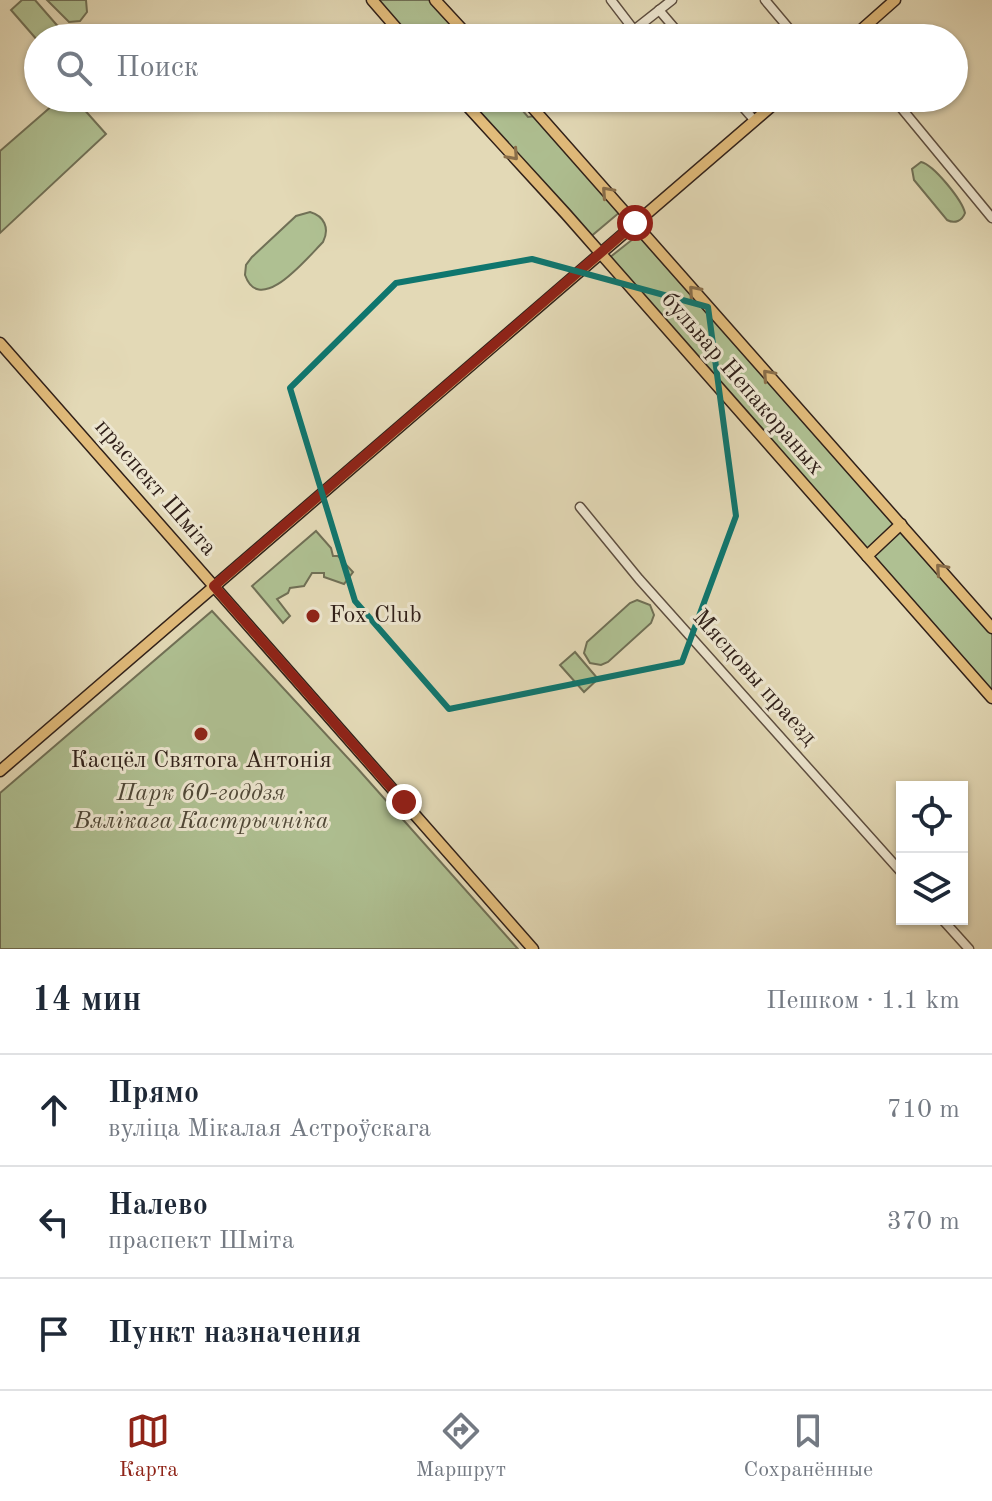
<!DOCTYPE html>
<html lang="ru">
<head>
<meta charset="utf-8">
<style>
	body { margin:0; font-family:"Old Standard TT",serif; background:#f6f6f7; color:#1f2937 }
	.controls { position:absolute; right:24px; bottom:24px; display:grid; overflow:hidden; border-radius:0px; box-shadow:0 2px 6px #0004 }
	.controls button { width:72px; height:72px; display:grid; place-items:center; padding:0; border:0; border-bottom:2px solid #e0e1e3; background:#fff; color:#1f2937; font:40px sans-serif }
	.stop { position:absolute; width:24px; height:24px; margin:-18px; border:6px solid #8f2418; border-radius:50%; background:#fff }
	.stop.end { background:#8f2418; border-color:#fff; box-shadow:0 2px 8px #0008 }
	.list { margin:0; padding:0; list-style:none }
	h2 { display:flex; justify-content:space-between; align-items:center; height:104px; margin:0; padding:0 32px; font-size:34px }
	h2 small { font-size:26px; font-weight:400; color:#747a83 }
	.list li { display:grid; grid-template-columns:52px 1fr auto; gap:24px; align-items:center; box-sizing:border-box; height:112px; padding:0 32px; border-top:2px solid #e0e1e3 }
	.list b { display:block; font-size:30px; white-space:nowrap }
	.list p { margin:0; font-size:26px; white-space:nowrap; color:#747a83 }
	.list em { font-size:26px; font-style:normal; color:#747a83 }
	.icon { flex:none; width:44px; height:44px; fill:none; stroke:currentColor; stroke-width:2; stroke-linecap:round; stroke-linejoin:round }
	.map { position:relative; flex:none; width:992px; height:949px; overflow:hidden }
	.search { position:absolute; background:#fff; box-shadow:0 2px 6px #0004; left:24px; right:24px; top:24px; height:88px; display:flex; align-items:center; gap:20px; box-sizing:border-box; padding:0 28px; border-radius:44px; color:#747a83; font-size:30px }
	.sheet { height:440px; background:#fff }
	nav { display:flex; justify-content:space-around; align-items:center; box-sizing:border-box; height:112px; border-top:2px solid #e0e1e3; background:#fff; font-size:22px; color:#747a83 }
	nav a { display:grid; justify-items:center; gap:4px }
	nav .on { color:#8f2418 }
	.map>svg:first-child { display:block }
	.green { fill:#afc092; stroke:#707056; stroke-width:2 }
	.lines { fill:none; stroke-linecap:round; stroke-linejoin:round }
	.minor-casing { stroke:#5d4e40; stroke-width:11 }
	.major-casing { stroke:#302019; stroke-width:13 }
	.minor { stroke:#ede6d0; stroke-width:8 }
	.major { stroke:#e2bc7b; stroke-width:10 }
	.oneway { stroke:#896e4a }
	.route { stroke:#8f2418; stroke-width:10 }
	.marked { fill:none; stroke:#0f766e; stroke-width:6; stroke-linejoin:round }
	.poi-dot { fill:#8f2418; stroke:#ede6d0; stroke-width:3 }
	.labels { text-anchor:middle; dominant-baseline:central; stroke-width:6; stroke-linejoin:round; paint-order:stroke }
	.street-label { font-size:24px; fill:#302019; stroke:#ede6d0 }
	.poi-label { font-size:24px; fill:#302019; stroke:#ede6d0; text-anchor:start }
	.park-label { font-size:24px; font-style:italic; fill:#504837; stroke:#ede6d0 }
</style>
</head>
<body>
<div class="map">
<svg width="992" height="949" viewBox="0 0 992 949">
	<rect width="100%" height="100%" fill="#e3d9b6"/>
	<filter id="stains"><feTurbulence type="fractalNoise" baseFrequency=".0025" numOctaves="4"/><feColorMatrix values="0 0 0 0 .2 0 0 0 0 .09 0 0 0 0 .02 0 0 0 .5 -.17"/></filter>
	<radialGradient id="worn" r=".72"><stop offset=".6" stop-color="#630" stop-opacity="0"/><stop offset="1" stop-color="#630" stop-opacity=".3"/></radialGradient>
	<g class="green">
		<polygon points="22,0 35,0 62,31 54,38 38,38 38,41 11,10"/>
		<polygon points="47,0 86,0 87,12 80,21 69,22"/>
		<polygon points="376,0 430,0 465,38 410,38"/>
		<polygon points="61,98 74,98 106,134 0,233 0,151"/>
		<polygon points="464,98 512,98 528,117 535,116 620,212 589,238"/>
		<path d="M921,162C934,165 962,200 965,213C962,221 955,224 947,220L914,180L912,169Z"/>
		<path d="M310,212C324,216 330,228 323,242C307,258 260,317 245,275L246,265L252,257L296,216Z"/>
		<polygon points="638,235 894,524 867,550 609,258"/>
		<polygon points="316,531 331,548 333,556 338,556 353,572 344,584 324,577 324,573 312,573 304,586 290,588 288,593 277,599 290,616 283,623 252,586"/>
		<polygon points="900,532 992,634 992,692 873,557"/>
		<polygon points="637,600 650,605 654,615 651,623 608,662 601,665 590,663 584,653 587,642 630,603"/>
		<polygon points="212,611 358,769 518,949 0,949 0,793"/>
		<polygon points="575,652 598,679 584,692 560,665"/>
	</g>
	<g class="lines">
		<g class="minor-casing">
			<g id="minor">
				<polyline points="611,0 634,30 672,0"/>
				<polyline points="765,0 797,38"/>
				<polyline points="659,10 683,38"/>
				<polyline points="735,98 755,121"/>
				<polyline points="893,98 992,218"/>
				<polyline points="580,507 639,579 902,873"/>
				<polyline points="942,919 969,949"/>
			</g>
		</g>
		<g class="major-casing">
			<g id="major">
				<polyline points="372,0 405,38"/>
				<polyline points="435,0 470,38"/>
				<polyline points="852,38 895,0"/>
				<polyline points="460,98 566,214 992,698"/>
				<polyline points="524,98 992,628"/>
				<polyline points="0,343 533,949"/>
				<polyline points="867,556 901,524"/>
				<polyline points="0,771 781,98"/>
			</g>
		</g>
		<use href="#minor" class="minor"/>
		<use href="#major" class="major"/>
	</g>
	<defs><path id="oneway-chevron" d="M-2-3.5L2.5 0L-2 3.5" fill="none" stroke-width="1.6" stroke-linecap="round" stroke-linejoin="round" transform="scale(2)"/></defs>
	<g class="oneway">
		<use href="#oneway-chevron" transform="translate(513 155) rotate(48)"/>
		<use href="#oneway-chevron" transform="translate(607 192) rotate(-132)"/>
		<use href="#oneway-chevron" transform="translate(694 291) rotate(-131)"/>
		<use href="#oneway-chevron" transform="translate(768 375) rotate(-132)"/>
		<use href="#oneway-chevron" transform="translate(941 569) rotate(-132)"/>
	</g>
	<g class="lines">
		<polyline class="route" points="404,802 214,586 635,223"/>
	</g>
	<path class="marked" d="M532,259L708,307L736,516L682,662L449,709L355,601L290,388L396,283Z"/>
	<g class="poi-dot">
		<circle cx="313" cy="616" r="8"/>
		<circle cx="201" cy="734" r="8"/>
	</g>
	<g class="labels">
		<g class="street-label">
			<text transform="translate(742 384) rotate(49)">бульвар Непакораных</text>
			<text transform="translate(155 488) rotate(49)">праспект Шміта</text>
			<text transform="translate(754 678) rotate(48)">Мясцовы праезд</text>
		</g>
		<g class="poi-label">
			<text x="329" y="616">Fox Club</text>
			<text x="201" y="761" text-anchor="middle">Касцёл Святога Антонія</text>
		</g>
		<g class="park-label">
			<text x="201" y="794">Парк 60-годдзя<tspan x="201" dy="28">Вялікага Кастрычніка</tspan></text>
		</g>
	</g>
	<rect width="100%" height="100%" filter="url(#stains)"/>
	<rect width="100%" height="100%" fill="url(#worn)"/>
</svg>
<div class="controls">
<button><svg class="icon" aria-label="locate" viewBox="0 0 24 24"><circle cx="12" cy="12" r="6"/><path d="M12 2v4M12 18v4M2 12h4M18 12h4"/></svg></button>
<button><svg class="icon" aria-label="layers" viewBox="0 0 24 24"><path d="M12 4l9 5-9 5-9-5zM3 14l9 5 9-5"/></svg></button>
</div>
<div class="stop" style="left:635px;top:223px"></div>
<div class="stop end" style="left:404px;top:802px"></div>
<div class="search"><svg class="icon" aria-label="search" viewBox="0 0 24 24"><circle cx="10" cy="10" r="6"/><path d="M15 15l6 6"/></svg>Поиск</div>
</div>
<section class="sheet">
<h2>14 мин<small>Пешком · 1.1 km</small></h2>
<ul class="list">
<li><svg class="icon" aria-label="ahead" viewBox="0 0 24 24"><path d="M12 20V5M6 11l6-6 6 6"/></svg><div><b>Прямо</b><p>вуліца Мікалая Астроўскага</p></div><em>710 m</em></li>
<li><svg class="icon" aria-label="left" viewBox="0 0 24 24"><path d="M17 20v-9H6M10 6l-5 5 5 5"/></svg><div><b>Налево</b><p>праспект Шміта</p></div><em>370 m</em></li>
<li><svg class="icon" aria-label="arrive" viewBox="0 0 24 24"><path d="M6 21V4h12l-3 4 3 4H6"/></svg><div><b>Пункт назначения</b></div></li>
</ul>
</section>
<nav>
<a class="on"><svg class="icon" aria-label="map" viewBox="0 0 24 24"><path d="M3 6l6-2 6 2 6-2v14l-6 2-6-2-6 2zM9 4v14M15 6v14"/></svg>Карта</a>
<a><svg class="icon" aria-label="directions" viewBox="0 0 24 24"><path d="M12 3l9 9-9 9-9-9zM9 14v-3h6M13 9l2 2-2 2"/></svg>Маршрут</a>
<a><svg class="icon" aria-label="saved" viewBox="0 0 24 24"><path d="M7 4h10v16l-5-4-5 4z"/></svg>Сохранённые</a>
</nav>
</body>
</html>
